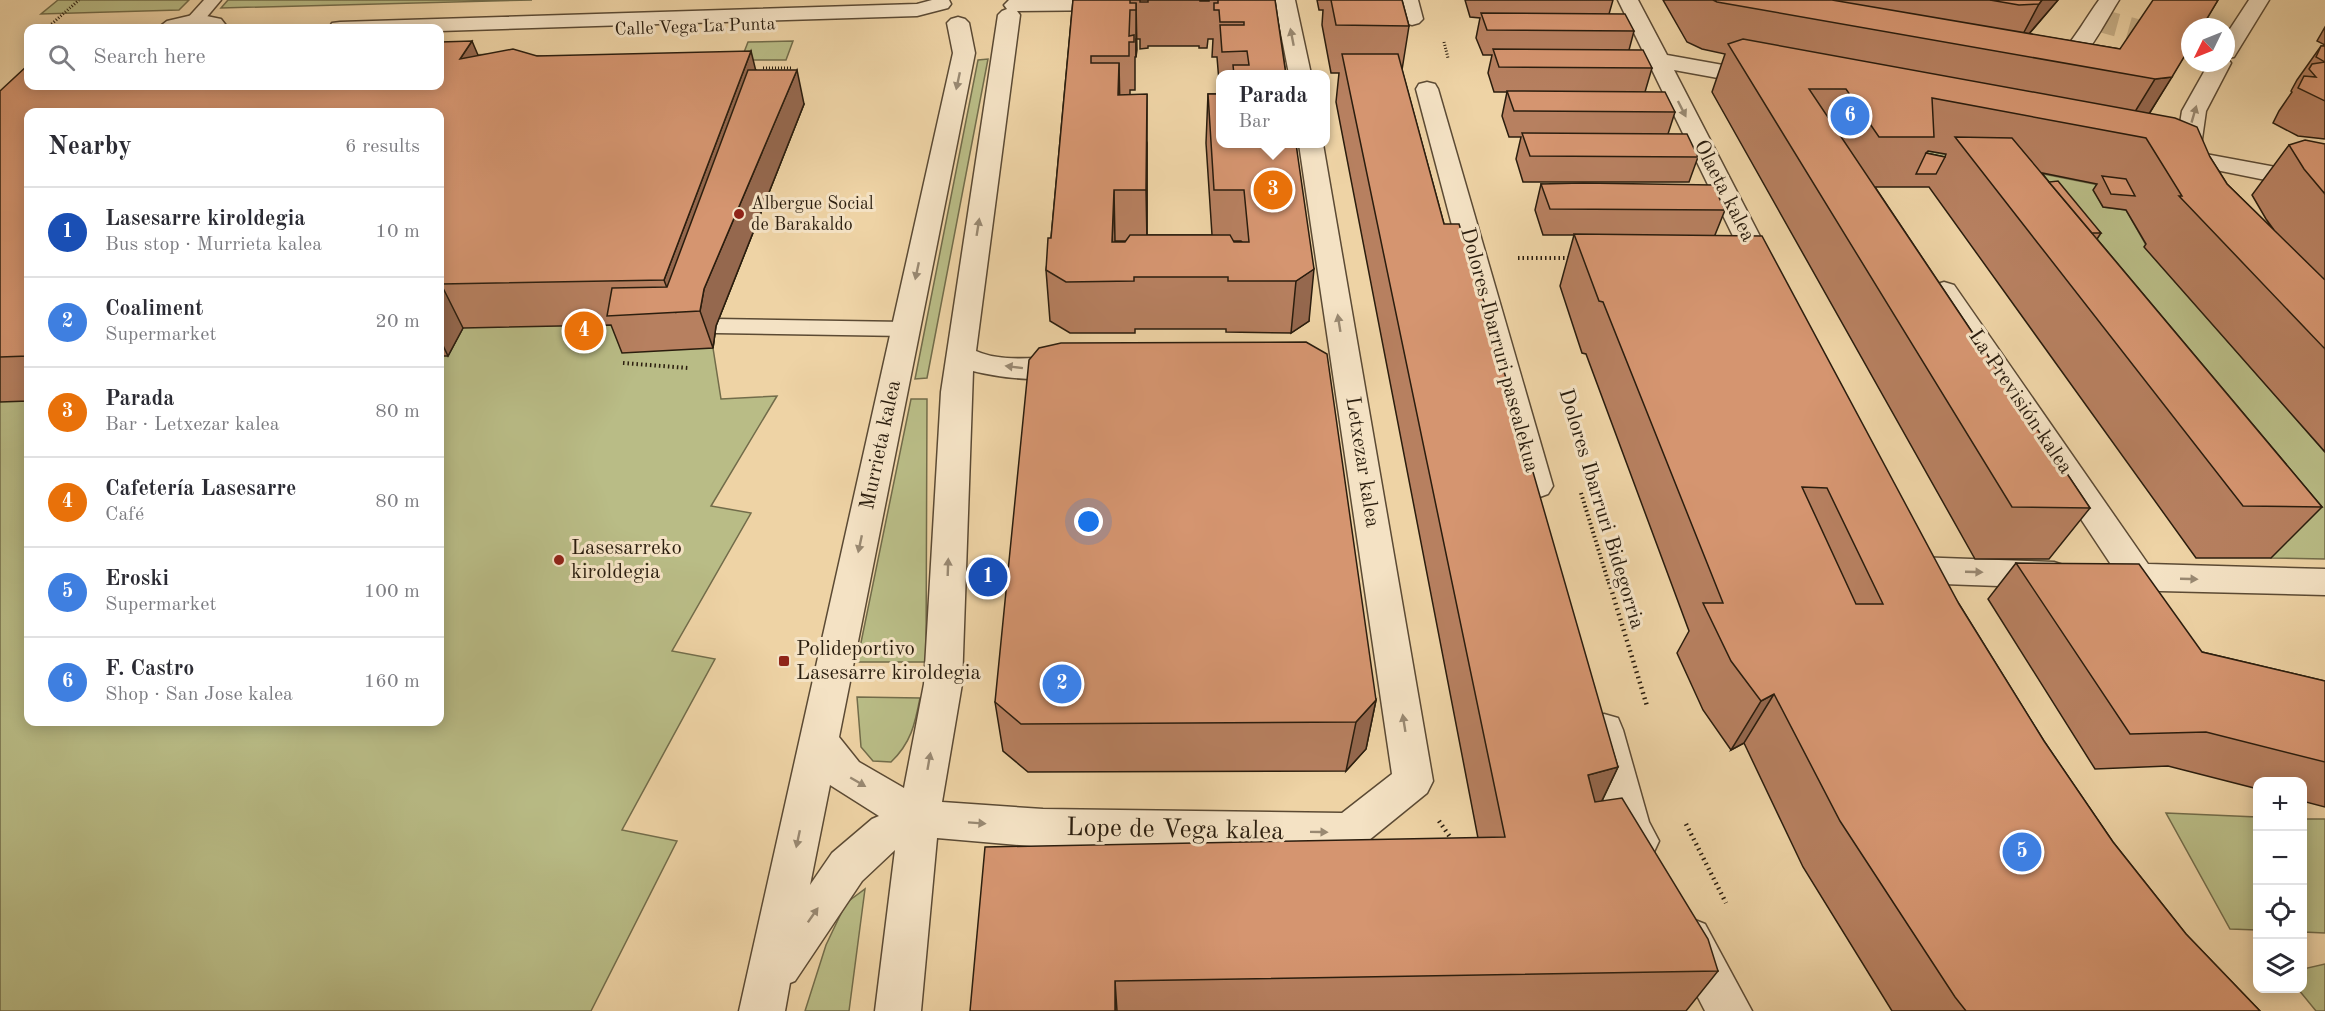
<!DOCTYPE html>
<html lang="en">
<head>
<meta charset="utf-8">
<style>
	body { margin:0; font-family:"Old Standard TT",serif; background:#f2f2f3; color:#2b2b33 }
	.controls { position:absolute; right:18px; bottom:18px; display:grid; overflow:hidden; border-radius:12px; box-shadow:0 3px 15px #0003 }
	.controls button { width:54px; height:54px; display:grid; place-items:center; padding:0; border:0; border-bottom:2px solid #e1e1e2; background:#fff; color:#2b2b33; font:30px sans-serif }
	.compass { position:absolute; left:2181px; top:18px; width:54px; height:54px; border-radius:50%; background:#fff; box-shadow:0 3px 15px #0003; rotate:227deg }
	.you { position:absolute; left:1089px; top:522px; width:21px; height:21px; margin:-15px; border:4px solid #fff; border-radius:50%; background:#1a73e8; box-shadow:0 0 0 9px #1a73e833 }
	.badge { display:grid; place-items:center; width:39px; height:39px; border-radius:50%; background:#8f2418; color:#fff; font-size:20px; font-weight:700 }
	.pin { position:absolute; translate:-50% -50%; border:3px solid #fff; box-shadow:0 2px 6px #0006 }
	.popup { position:absolute; left:1216px; top:70px; width:114px; height:78px; box-sizing:border-box; display:grid; place-content:center; border-radius:12px; background:#fff; filter:drop-shadow(0 2px 4px #0005); font-size:20px; white-space:nowrap; color:#7c7c81 }
	.popup b { font-size:22px; color:#2b2b33 }
	.popup::after { content:''; position:absolute; left:50%; top:100%; margin-left:-12px; border:12px solid transparent; border-top-color:#fff }
	.list { margin:0; padding:0; list-style:none }
	h2 { display:flex; justify-content:space-between; align-items:center; height:78px; margin:0; padding:0 24px; font-size:26px }
	h2 small { font-size:20px; font-weight:400; color:#7c7c81 }
	.list li { display:grid; grid-template-columns:39px 1fr auto; gap:18px; align-items:center; box-sizing:border-box; height:90px; padding:0 24px; border-top:2px solid #e1e1e2 }
	.list b { display:block; font-size:22px; white-space:nowrap }
	.list p { margin:0; font-size:20px; white-space:nowrap; color:#7c7c81 }
	.list em { font-size:20px; font-style:normal; color:#7c7c81 }
	.icon { flex:none; width:33px; height:33px; fill:none; stroke:currentColor; stroke-width:2; stroke-linecap:round; stroke-linejoin:round }
	.map { position:relative; flex:none; width:2325px; height:1011px; overflow:hidden }
	.search { position:absolute; background:#fff; box-shadow:0 3px 15px #0003; left:24px; top:24px; width:420px; height:66px; display:flex; align-items:center; gap:15px; box-sizing:border-box; padding:0 21px; border-radius:12px; color:#7c7c81; font-size:22px }
	.panel { position:absolute; background:#fff; box-shadow:0 3px 15px #0003; left:24px; top:108px; width:420px; height:618px; border-radius:12px }
	.map>svg:first-child { display:block }
	.green { fill:#b9bc86; stroke:#726c4a; stroke-width:1.5; fill-rule:evenodd }
	.lines { fill:none; stroke-linecap:round; stroke-linejoin:round }
	.street-tunnel { stroke:#c7af87; stroke-width:23; stroke-dasharray:23 12; stroke-linecap:butt }
	.lane-casing { stroke:#5b4a34; stroke-width:3 }
	.street-casing { stroke:#5b4a34; stroke-width:3 }
	.path-far2 { stroke:#2a1d0e; stroke-width:3; stroke-dasharray:1 2; stroke-linecap:butt }
	.path-far1 { stroke:#2a1d0e; stroke-width:4; stroke-dasharray:1.5 3; stroke-linecap:butt }
	.path { stroke:#2a1d0e; stroke-width:4.5; stroke-dasharray:1.5 4; stroke-linecap:butt }
	.lane { fill:#f4e2c4; fill-rule:evenodd }
	.street { fill:#f4e2c4; fill-rule:evenodd }
	.wall { fill:#b78060; stroke:#2a1d0e; stroke-width:1.5; fill-rule:evenodd }
	.shaded-wall { fill:#95684e; stroke:#2a1d0e; stroke-width:1.5 }
	.building { fill:#d59570; stroke:#2a1d0e; stroke-width:1.5; fill-rule:evenodd }
	.oneway { fill:#998972 }
	.poi-dot { fill:#8f2418; stroke:#f4e2c4; stroke-width:2 }
	.labels { text-anchor:middle; dominant-baseline:central; stroke-width:6; stroke-linejoin:round; paint-order:stroke }
	.far-street-label { font-size:18px; fill:#2a1d0e; stroke:#f4e2c4 }
	.far-poi-label { font-size:18px; fill:#2a1d0e; stroke:#f4e2c4; text-anchor:start }
	.street-label { font-size:21px; fill:#2a1d0e; stroke:#f4e2c4 }
	.poi-label { font-size:21px; fill:#2a1d0e; stroke:#f4e2c4; text-anchor:start }
	.near-street-label { font-size:26px; fill:#2a1d0e; stroke:#f4e2c4 }
</style>
</head>
<body>
<div class="map">
<svg width="2325" height="1011" viewBox="0 0 2325 1011">
	<rect width="100%" height="100%" fill="#eed3a5"/>
	<filter id="stains"><feTurbulence type="fractalNoise" baseFrequency=".00333" numOctaves="4"/><feColorMatrix values="0 0 0 0 .2 0 0 0 0 .09 0 0 0 0 .02 0 0 0 .5 -.17"/></filter>
	<radialGradient id="worn" r=".72"><stop offset=".6" stop-color="#630" stop-opacity="0"/><stop offset="1" stop-color="#630" stop-opacity=".3"/></radialGradient>
	<g class="green">
		<polygon points="58,0 189,0 179,10 41,14"/>
		<polygon points="228,0 532,0 221,8"/>
		<polygon points="793,41 786,60 741,60 748,42"/>
		<path d="M498,54L804,104L716,326L713,348L721,399L777,396L711,506L751,513L672,651L715,659L622,830L677,841L591,1011H0V127L44,86H440V56ZM28,112H440V722H28Z"/>
		<polygon points="988,59 927,378 915,379 978,60"/>
		<polygon points="1908,147 2114,188 2094,190 2103,207 2126,210 2147,247 2145,247 2325,452 2325,559 2271,558 1980,174"/>
		<polygon points="911,399 927,399 926,662 857,662"/>
		<path d="M857,697L920,698C915,724 911,743 891,762L873,761L861,747Z"/>
		<polygon points="2166,813 2257,817 2257,930 2230,929"/>
		<polygon points="2302,819 2325,819 2325,933 2303,932"/>
		<polygon points="865,889 849,1011 805,1011 826,945 846,903"/>
		<polygon points="2325,964 2325,1011 2316,1011 2298,989 2302,988 2303,969"/>
	</g>
	<g class="lines">
		<polyline class="street-tunnel" points="2095,19 2190,45"/>
		<g class="lane-casing">
			<g id="lane">
				<polygon points="204,0 221,0 200,25 188,25 185,21"/>
				<polygon points="716,319 905,322 913,324 917,329 913,334 905,336 716,333 708,331 704,326 708,321"/>
			</g>
		</g>
		<g class="street-casing">
			<g id="street">
				<polygon points="932,0 949,0 951,4 948,8 917,16 440,31 440,28 329,28 332,23 340,22 917,4"/>
				<path d="M1009,0H1125L1127,4L1124,8L1117,10L1017,11L1020,15L976,351C1010,366 1050,352 1084,361L1089,368L1084,375C1054,383 1004,379 973,371L962,684L942,802L1043,809L1342,813L1392,774L1299,144H1323L1433,781L1427,793L1363,845L1349,851L1043,847L937,838L921,1011H875L895,850L862,881L795,981L790,983L785,1011H739L953,53L947,23L951,19L958,17L965,19L969,23L975,53L839,737L859,762L904,788L924,684L941,392L998,15L1002,11L1007,9L1004,5ZM830,785L879,816L872,819L832,853L810,885Z"/>
				<polygon points="1223,0 1295,0 1311,74 1289,74 1276,8 1225,6 1222,2"/>
				<polygon points="1398,0 1418,0 1423,19 1419,23 1412,25 1405,23"/>
				<polygon points="1618,0 1638,0 1667,55 1762,72 1770,74 1773,79 1770,84 1762,86 1674,70 1780,275 1776,281 1766,283 1756,281 1752,275"/>
				<path d="M2099,0H2119C2104,23 2075,87 2043,79L2040,74C2045,66 2054,62 2060,55C2075,38 2086,18 2099,0Z"/>
				<polygon points="2249,0 2269,0 2234,57 2227,58 2231,63 2206,111 2200,153 2325,176 2325,192 2206,168 2203,173 2194,175 2185,173 2178,163 2160,159 2157,154 2160,149 2176,148 2182,111 2209,63 2226,63 2226,35"/>
				<polygon points="197,14 221,19 228,28 158,28 167,21"/>
				<polygon points="1427,82 1435,84 1438,89 1553,486 1548,494 1537,498 1526,494 1521,486 1416,89 1419,84"/>
				<polygon points="1944,282 1954,285 2148,564 2325,569 2325,595 2118,590 2106,586 2101,577 2106,568 2112,566 1930,291 1934,285"/>
				<polygon points="1915,557 2054,562 2066,566 2071,575 2066,584 2054,588 1915,583 1903,579 1898,570 1903,561"/>
				<polygon points="1604,714 1618,718 1623,730 1649,822 1659,841 1653,854 1638,860 1623,854 1610,825 1585,730 1590,718"/>
				<polygon points="1690,918 1705,924 1752,1011 1705,1011 1668,939 1675,924"/>
			</g>
		</g>
		<g class="path-far2">
			<polyline points="47,28 79,0"/>
			<polyline points="1444,42 1448,58"/>
			<polyline points="763,68 792,68"/>
		</g>
		<g class="path-far1">
			<polyline points="1518,258 1571,258"/>
			<polyline points="623,363 688,368"/>
			<polyline points="1581,493 1609,584"/>
		</g>
		<g class="path">
			<polyline points="1609,582 1647,706"/>
			<polyline points="1439,821 1452,840"/>
			<polyline points="1686,824 1726,903"/>
		</g>
		<use href="#lane" class="lane"/>
		<use href="#street" class="street"/>
	</g>
	<g class="wall">
		<path d="M1073,0H1275L1286,75H1221V144H1296L1309,321L1291,333L1226,332V329H1135V333H1070L1050,321L1046,270L1051,238ZM1136,39H1140V49L1148,48V46H1199V48H1207L1208,39H1213L1212,57H1217L1220,94H1208L1206,143L1212,235H1147V143L1130,94V90H1135V57H1136ZM1115,241H1126L1125,242H1115ZM1233,241H1241L1242,242H1234Z"/>
		<polygon points="1317,0 1402,0 1409,26 1402,70 1444,224 1618,767 1602,801 1718,971 1686,1011 970,1011 1478,838 1336,102 1339,73 1331,73 1322,25 1323,10 1319,10"/>
		<polygon points="1465,0 1613,0 1609,14 1634,31 1629,50 1652,68 1645,92 1675,112 1668,134 1698,157 1689,182 1523,182 1516,159 1521,137 1509,137 1502,116 1507,92 1494,92 1488,73 1492,55 1483,55 1476,38 1480,18 1470,17"/>
		<path d="M1663,0H2058L2029,34L2120,49L2218,0L2149,114L2210,157L2227,184L2274,230L2266,219L2252,195L2289,145L2325,144V452L2144,247L2146,244L2126,210L2103,207L2093,190L2097,184L2042,173L2049,182L2101,233L2097,239L2322,507L2271,558H2196L1929,187H1875L2090,508L2049,559H1975L1712,92L1725,54L1702,49L1687,42ZM1928,151L1946,154L1945,157L1926,153Z"/>
		<polygon points="2325,27 2325,45 2317,41"/>
		<polygon points="2321,46 2325,46 2325,139 2298,136 2273,123 2279,111 2292,92 2291,91 2297,80"/>
		<polygon points="478,56 537,56 756,70 804,104 716,326 713,348 622,353 611,325 463,328 448,356 440,356 440,112 28,112 28,401 0,402 0,91"/>
		<polygon points="1541,184 1725,210 1715,235 1959,604 2044,741 2113,842 2186,934 2260,1011 1892,1011 1803,867 1744,743 1731,750 1703,710 1677,653 1689,631 1586,354 1582,353 1560,286 1574,235 1543,235 1535,210"/>
		<polygon points="2016,563 2202,652 2325,681 2325,807 2302,801 2302,782 2258,782 2258,789 2168,766 2095,769 1988,599"/>
		<polygon points="1376,700 1366,749 1346,771 1028,772 1003,751 995,702"/>
	</g>
	<g class="shaded-wall">
		<polygon points="2042,0 2058,0 2014,51 2039,4"/>
		<polygon points="1136,3 1137,50 1136,57"/>
		<polygon points="472,41 489,81 460,59"/>
		<polygon points="751,51 761,92 676,312 664,280"/>
		<polygon points="1119,63 1120,111 1118,95"/>
		<polygon points="797,70 804,104 716,326 713,348 700,311 704,289"/>
		<polygon points="2172,77 2142,125 2125,128 2155,79"/>
		<polygon points="1147,94 1147,241 1146,190"/>
		<polygon points="1114,190 1115,241 1114,281 1112,242"/>
		<polygon points="1314,269 1309,321 1291,333 1296,281"/>
		<polygon points="441,284 463,328 448,356 440,339 440,286"/>
		<polygon points="1774,694 1744,743 1731,750 1761,701"/>
		<polygon points="1376,700 1366,749 1346,771 1356,722"/>
		<polygon points="1618,767 1595,815 1588,775"/>
		<polygon points="1115,981 1117,1011 1115,1011"/>
	</g>
	<g class="building">
		<polygon points="1073,0 1130,0 1130,3 1136,3 1136,10 1130,10 1129,36 1134,35 1134,42 1129,42 1129,56 1091,56 1091,63 1119,63 1118,95 1147,94 1146,190 1114,190 1112,242 1125,242 1130,235 1230,235 1234,242 1249,242 1244,190 1214,190 1208,94 1221,94 1221,144 1296,144 1314,269 1296,281 1228,281 1228,277 1134,277 1134,281 1066,282 1046,270 1048,238 1051,238"/>
		<rect x="1140" y="0" width="8" height="2"/>
		<rect x="1200" y="0" width="9" height="1"/>
		<polygon points="1218,0 1275,0 1286,75 1234,75 1233,65 1249,65 1247,51 1222,52 1220,25 1244,25 1244,22 1220,22 1219,10 1214,10 1214,3 1218,3"/>
		<polygon points="1331,0 1402,0 1409,26 1336,25"/>
		<polygon points="1713,0 1832,0 2120,49 2153,0 2218,0 2202,27 2190,27 2190,47 2172,77 2155,79 1717,2"/>
		<polygon points="1990,0 2042,0 2039,4 2019,5"/>
		<polygon points="1481,13 1625,14 1634,31 1487,30"/>
		<polygon points="1743,39 2175,118 2197,127 2210,157 2227,184 2325,280 2325,349 2179,196 2182,196 2146,138 1932,98 1934,137 1879,137 1846,89 1809,89 2090,508 2012,507 1728,44"/>
		<polygon points="472,41 460,59 513,49 537,56 751,51 664,280 441,284 440,286 440,112 28,112 28,356 0,357 0,91 28,65 28,86 440,86 440,42"/>
		<polygon points="2321,46 2325,46 2325,62 2316,57"/>
		<polygon points="1493,49 1643,50 1652,68 1499,67"/>
		<polygon points="1342,54 1398,54 1444,224 1459,224 1484,302 1618,767 1588,775 1595,802 1622,798 1708,939 1718,971 1115,981 1115,1011 970,1011 985,847 1505,837"/>
		<polygon points="2325,62 2325,101 2298,88 2304,76 2316,77 2309,69 2312,64"/>
		<polygon points="748,70 797,70 704,289 700,311 607,316 612,288 667,287"/>
		<polygon points="1507,91 1665,92 1675,112 1514,111"/>
		<polygon points="1522,133 1687,134 1698,157 1530,156"/>
		<polygon points="1955,137 2012,138 2322,507 2243,506"/>
		<polygon points="2305,140 2325,144 2325,194 2304,169 2289,145"/>
		<polygon points="1926,153 1945,157 1936,174 1916,174"/>
		<polygon points="2102,176 2126,179 2135,196 2111,194"/>
		<polygon points="2058,181 2101,233 2092,233 2049,182"/>
		<polygon points="1583,183 1713,185 1725,210 1550,209 1541,184"/>
		<path d="M1574,234L1762,236L1959,604L2044,741L2113,842L2186,934L2260,1011H1966L1955,997L1840,821L1774,694L1761,701L1731,661L1703,603H1723L1603,302L1599,301ZM1802,487L1827,488L1883,604H1856Z"/>
		<polygon points="1306,342 1327,354 1376,700 1356,722 1021,724 995,702 1029,360 1039,348 1061,343"/>
		<polygon points="2016,563 2139,564 2202,652 2325,681 2325,762 2206,732 2130,734"/>
	</g>
	<defs><path id="oneway-solid" d="M-6-.8H1V-3.2L6.5 0L1 3.2V.8H-6Z" transform="scale(1.5)"/></defs>
	<g class="oneway">
		<use href="#oneway-solid" transform="translate(1292 37) rotate(-101)"/>
		<use href="#oneway-solid" transform="translate(958 81) rotate(102)"/>
		<use href="#oneway-solid" transform="translate(1682 109) rotate(63)"/>
		<use href="#oneway-solid" transform="translate(2194 114) rotate(-74)"/>
		<use href="#oneway-solid" transform="translate(978 227) rotate(-81)"/>
		<use href="#oneway-solid" transform="translate(917 271) rotate(102)"/>
		<use href="#oneway-solid" transform="translate(1339 323) rotate(-99)"/>
		<use href="#oneway-solid" transform="translate(1014 367) rotate(-173)"/>
		<use href="#oneway-solid" transform="translate(860 544) rotate(102)"/>
		<use href="#oneway-solid" transform="translate(948 567) rotate(-88)"/>
		<use href="#oneway-solid" transform="translate(1974 572) rotate(2)"/>
		<use href="#oneway-solid" transform="translate(2189 579) rotate(2)"/>
		<use href="#oneway-solid" transform="translate(1404 723) rotate(-99)"/>
		<use href="#oneway-solid" transform="translate(929 761) rotate(-80)"/>
		<use href="#oneway-solid" transform="translate(858 782) rotate(30)"/>
		<use href="#oneway-solid" transform="translate(977 823) rotate(4)"/>
		<use href="#oneway-solid" transform="translate(1319 832) rotate(1)"/>
		<use href="#oneway-solid" transform="translate(798 839) rotate(102)"/>
		<use href="#oneway-solid" transform="translate(813 915) rotate(-55)"/>
	</g>
	<g class="poi-dot">
		<circle cx="739" cy="214" r="6"/>
		<circle cx="559" cy="560" r="6"/>
		<rect x="778" y="655" width="12" height="12" rx="3"/>
	</g>
	<g class="labels">
		<g class="far-street-label">
			<text transform="translate(695 27) rotate(-2)">Calle Vega La Punta</text>
		</g>
		<g class="far-poi-label">
			<text x="751" y="204">Albergue Social<tspan x="751" dy="21">de Barakaldo</tspan></text>
		</g>
		<g class="street-label">
			<text transform="translate(1724 191) rotate(63)">Olaeta kalea</text>
			<text transform="translate(1499 350) rotate(75)">Dolores Ibarruri pasealekua</text>
			<text transform="translate(2020 402) rotate(56)">La Previsión kalea</text>
			<text transform="translate(881 445) rotate(-78)">Murrieta kalea</text>
			<text transform="translate(1362 462) rotate(81)">Letxezar kalea</text>
			<text transform="translate(1601 509) rotate(73)">Dolores Ibarruri Bidegorria</text>
		</g>
		<g class="poi-label">
			<text x="571" y="548">Lasesarreko<tspan x="571" dy="24">kiroldegia</tspan></text>
			<text x="796" y="649">Polideportivo<tspan x="796" dy="24">Lasesarre kiroldegia</tspan></text>
		</g>
		<g class="near-street-label">
			<text transform="translate(1175 830) rotate(1)">Lope de Vega kalea</text>
		</g>
	</g>
	<rect width="100%" height="100%" filter="url(#stains)"/>
	<rect width="100%" height="100%" fill="url(#worn)"/>
</svg>
<div class="controls">
<button>+</button>
<button>−</button>
<button><svg class="icon" aria-label="locate" viewBox="0 0 24 24"><circle cx="12" cy="12" r="6"/><path d="M12 2v4M12 18v4M2 12h4M18 12h4"/></svg></button>
<button><svg class="icon" aria-label="layers" viewBox="0 0 24 24"><path d="M12 4l9 5-9 5-9-5zM3 14l9 5 9-5"/></svg></button>
</div>
<svg class="compass" viewBox="-18 -18 36 36"><path d="M0-13l5 13h-10z" fill="#e53935"/><path d="M0 13l5-13h-10z" fill="#7c7c81"/></svg>
<div class="you"></div>
<div class="pin badge" style="left:988px;top:577px;background:#1a4fb4">1</div>
<div class="pin badge" style="left:1062px;top:684px;background:#3f7fe0">2</div>
<div class="pin badge" style="left:1273px;top:190px;background:#e8710a">3</div>
<div class="popup"><b>Parada</b>Bar</div>
<div class="pin badge" style="left:584px;top:331px;background:#e8710a">4</div>
<div class="pin badge" style="left:2022px;top:852px;background:#3f7fe0">5</div>
<div class="pin badge" style="left:1850px;top:116px;background:#3f7fe0">6</div>
<div class="search"><svg class="icon" aria-label="search" viewBox="0 0 24 24"><circle cx="10" cy="10" r="6"/><path d="M15 15l6 6"/></svg>Search here</div>
<section class="panel">
<h2>Nearby<small>6 results</small></h2>
<ul class="list">
<li><span class="badge" style="background:#1a4fb4">1</span><div><b>Lasesarre kiroldegia</b><p>Bus stop · Murrieta kalea</p></div><em>10 m</em></li>
<li><span class="badge" style="background:#3f7fe0">2</span><div><b>Coaliment</b><p>Supermarket</p></div><em>20 m</em></li>
<li><span class="badge" style="background:#e8710a">3</span><div><b>Parada</b><p>Bar · Letxezar kalea</p></div><em>80 m</em></li>
<li><span class="badge" style="background:#e8710a">4</span><div><b>Cafetería Lasesarre</b><p>Café</p></div><em>80 m</em></li>
<li><span class="badge" style="background:#3f7fe0">5</span><div><b>Eroski</b><p>Supermarket</p></div><em>100 m</em></li>
<li><span class="badge" style="background:#3f7fe0">6</span><div><b>F. Castro</b><p>Shop · San Jose kalea</p></div><em>160 m</em></li>
</ul>
</section>
</div>
</body>
</html>
